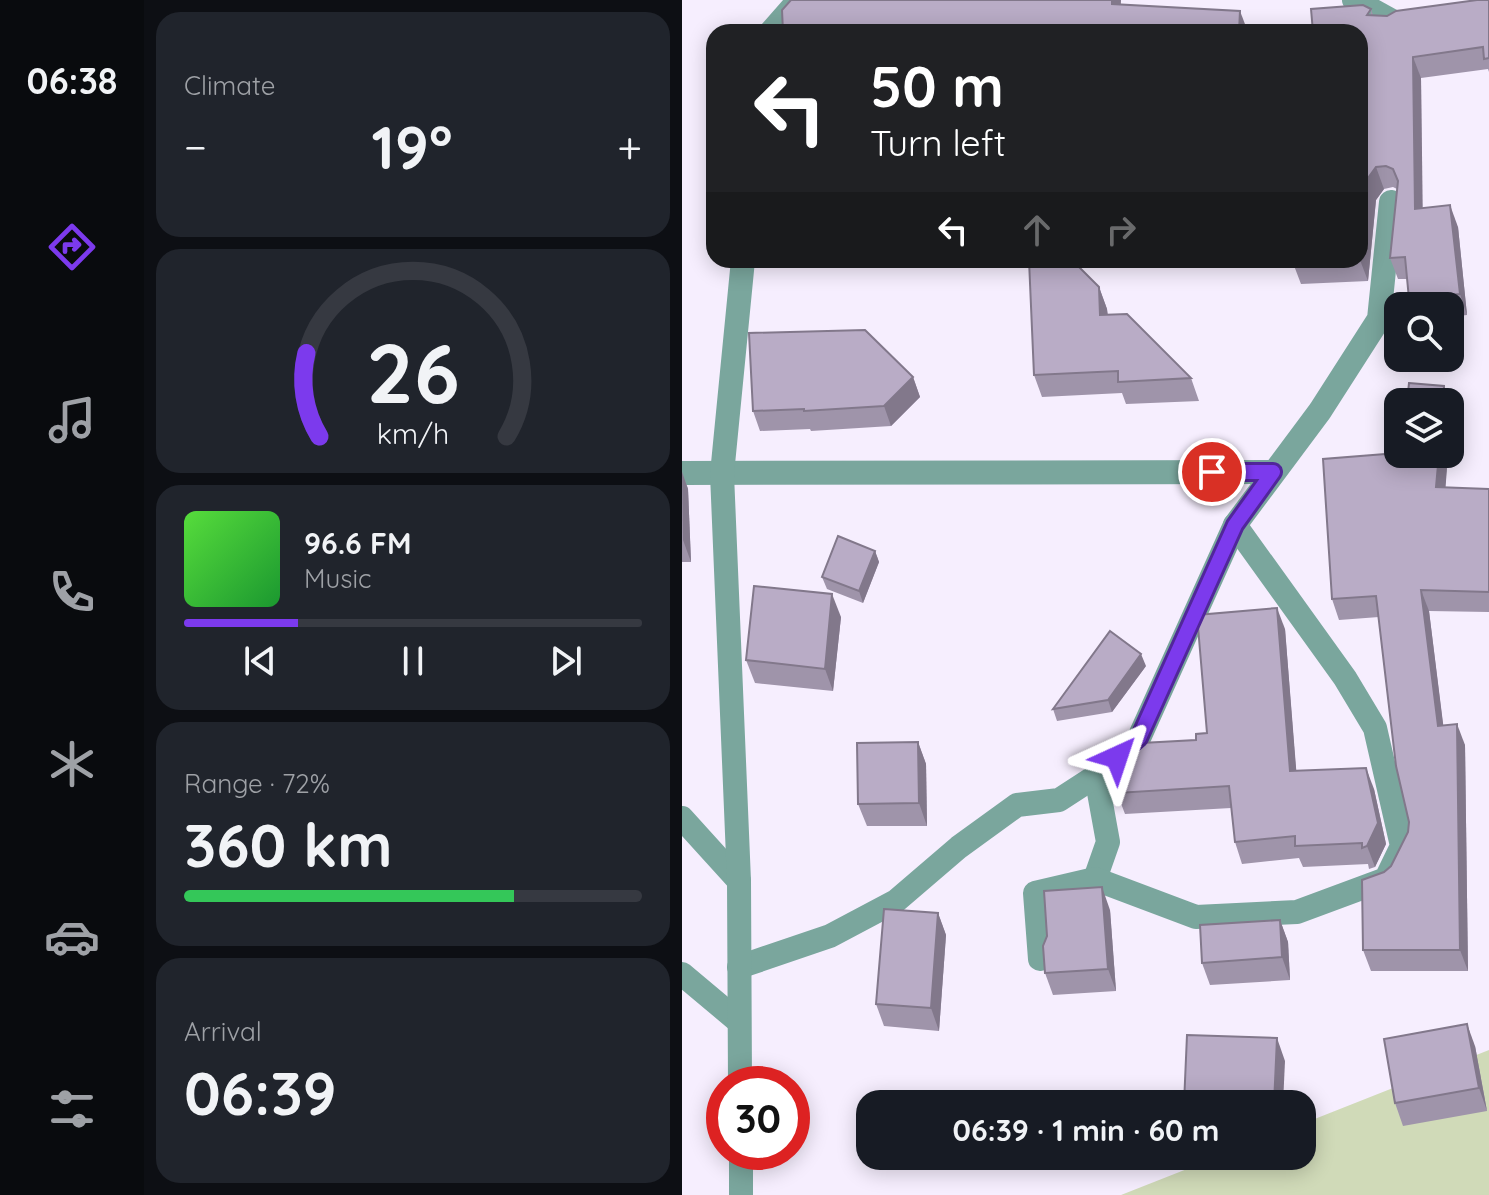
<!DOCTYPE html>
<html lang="en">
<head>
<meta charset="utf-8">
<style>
	body { margin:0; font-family:Quicksand,sans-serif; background:#20242c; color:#f1f3f6; height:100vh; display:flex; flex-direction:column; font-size:30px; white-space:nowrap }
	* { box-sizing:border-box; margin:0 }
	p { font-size:26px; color:#9ea1a6 }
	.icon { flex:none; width:44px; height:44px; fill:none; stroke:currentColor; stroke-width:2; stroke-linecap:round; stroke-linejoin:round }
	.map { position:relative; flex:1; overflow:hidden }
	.details { display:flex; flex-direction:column; gap:12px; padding:12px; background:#0d0f14; width:538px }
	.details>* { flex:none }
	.top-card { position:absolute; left:24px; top:24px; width:662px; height:244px; border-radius:24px; box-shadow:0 4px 20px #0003; background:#202124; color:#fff; overflow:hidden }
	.buttons { position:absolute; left:702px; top:292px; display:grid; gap:16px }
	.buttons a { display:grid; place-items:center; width:80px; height:80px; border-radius:16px; background:#171b24; box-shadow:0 4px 20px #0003; font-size:40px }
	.speed { position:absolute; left:24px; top:1066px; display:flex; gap:16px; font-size:40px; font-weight:700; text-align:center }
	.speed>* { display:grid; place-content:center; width:104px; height:104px; border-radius:50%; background:#171b24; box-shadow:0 4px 20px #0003; line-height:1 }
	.speed .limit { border:12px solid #d22; background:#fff; color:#111 }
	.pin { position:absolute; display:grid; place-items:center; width:68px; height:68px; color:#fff; margin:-34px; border:4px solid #fff; border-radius:50%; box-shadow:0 2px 8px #0007 }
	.me { position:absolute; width:88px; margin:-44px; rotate:42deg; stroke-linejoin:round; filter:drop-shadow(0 0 6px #0008) }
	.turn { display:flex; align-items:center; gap:28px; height:168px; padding:0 32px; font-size:36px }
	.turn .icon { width:104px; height:104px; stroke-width:2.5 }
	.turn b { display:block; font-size:56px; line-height:68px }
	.lanes { display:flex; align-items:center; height:76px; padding:0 32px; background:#0003; justify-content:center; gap:40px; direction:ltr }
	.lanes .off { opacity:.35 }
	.big { font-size:60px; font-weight:700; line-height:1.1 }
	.details .card { flex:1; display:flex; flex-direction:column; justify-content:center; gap:12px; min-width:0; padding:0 28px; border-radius:24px; background:#20242c }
	.details .dial { align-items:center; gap:0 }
	.dial svg { height:208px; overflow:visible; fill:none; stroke:#363941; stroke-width:7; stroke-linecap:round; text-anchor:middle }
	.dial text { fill:#f1f3f6; stroke:none }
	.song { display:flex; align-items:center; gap:24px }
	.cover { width:96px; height:96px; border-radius:12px; background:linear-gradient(135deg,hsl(110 70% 55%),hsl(130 70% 35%)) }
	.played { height:8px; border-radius:4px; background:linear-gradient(90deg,#7c3aed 25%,#363941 25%) }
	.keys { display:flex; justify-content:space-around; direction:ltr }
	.heat { display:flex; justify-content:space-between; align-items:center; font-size:44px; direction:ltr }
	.charge { height:12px; border-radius:6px; background:linear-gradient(90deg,#34c759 72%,#363941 0) }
	.trip { position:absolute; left:174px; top:1090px; width:460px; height:80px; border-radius:24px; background:#171b24; box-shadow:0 4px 20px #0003; font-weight:700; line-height:80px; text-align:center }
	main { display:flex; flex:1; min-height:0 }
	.tabs { display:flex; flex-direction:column; width:144px; justify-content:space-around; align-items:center; background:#090b0e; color:#9ea1a6 }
	.tabs .icon { width:56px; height:56px }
	.tabs .selected { color:#7c3aed }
	.tabs b { font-size:36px; color:#f1f3f6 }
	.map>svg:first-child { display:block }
</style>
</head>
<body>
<main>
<nav class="tabs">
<b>06:38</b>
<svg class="icon selected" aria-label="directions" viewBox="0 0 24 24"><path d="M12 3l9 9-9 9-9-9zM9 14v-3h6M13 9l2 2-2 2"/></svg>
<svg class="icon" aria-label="music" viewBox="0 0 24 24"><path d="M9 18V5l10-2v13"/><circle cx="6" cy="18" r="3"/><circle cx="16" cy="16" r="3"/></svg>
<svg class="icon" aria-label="phone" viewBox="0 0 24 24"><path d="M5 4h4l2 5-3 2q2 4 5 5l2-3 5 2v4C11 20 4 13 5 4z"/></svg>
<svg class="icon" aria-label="climate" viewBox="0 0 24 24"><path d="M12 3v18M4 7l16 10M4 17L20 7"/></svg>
<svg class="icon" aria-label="car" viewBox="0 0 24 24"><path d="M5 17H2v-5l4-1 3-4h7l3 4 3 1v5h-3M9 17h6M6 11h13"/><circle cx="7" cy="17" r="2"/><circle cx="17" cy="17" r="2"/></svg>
<svg class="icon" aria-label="filters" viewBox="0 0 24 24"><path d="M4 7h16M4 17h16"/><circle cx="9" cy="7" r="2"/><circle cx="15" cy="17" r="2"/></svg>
</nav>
<section class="details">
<div class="card"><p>Climate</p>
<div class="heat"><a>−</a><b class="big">19°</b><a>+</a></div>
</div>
<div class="card dial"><svg viewBox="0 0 100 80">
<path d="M14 69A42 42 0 1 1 86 69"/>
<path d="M14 69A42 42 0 0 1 9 37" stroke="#7c3aed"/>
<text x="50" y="56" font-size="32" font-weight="700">26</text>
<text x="50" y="72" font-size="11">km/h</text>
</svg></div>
<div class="card">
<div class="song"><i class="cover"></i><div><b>96.6 FM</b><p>Music</p></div></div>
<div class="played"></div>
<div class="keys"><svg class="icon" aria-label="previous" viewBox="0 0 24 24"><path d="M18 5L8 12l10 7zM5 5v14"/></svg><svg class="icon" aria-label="pause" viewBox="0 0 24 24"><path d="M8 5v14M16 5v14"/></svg><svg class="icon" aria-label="next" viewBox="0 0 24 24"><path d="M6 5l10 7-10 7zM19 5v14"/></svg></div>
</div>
<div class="card"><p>Range · 72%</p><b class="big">360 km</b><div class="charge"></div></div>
<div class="card"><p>Arrival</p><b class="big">06:39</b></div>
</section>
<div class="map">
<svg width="807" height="1195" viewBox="0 0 807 1195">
	<rect width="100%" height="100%" fill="#f6eefe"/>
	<!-- green -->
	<path fill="#d0dab8" d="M 807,1050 L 807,1195 L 439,1195 L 538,1156 L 620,1156 L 620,1124 Z"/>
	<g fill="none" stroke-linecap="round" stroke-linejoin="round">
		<!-- street -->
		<g stroke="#7aa69d" stroke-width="24">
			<path d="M 672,0 L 712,22"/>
			<path d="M 89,32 L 117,0"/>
			<path d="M 0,473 L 591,472"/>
			<path d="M 0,818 L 57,881"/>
			<path d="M 413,879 L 426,842 L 414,776 L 457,738 L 553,525 L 638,411 L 697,319 L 709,202"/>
			<path d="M 358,959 L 353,893 L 413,879 L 514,917 L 615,912 L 704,879 L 720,846 L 693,728 L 663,678 L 553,525"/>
			<path d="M 57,967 L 148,936 L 214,901 L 277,847 L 335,805 L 377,800 L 414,776"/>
			<path d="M 0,974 L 56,1021"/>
			<path d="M 58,1084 L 57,881 L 40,474 L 61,260"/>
			<path d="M 59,1152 L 59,1195"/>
		</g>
	</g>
	<!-- wall -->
	<g fill="#9f94aa">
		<path d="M 807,0 L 807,72 L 806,69 L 739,78 L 740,208 L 776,227 L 785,315 L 768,317 L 768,306 L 730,306 L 727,299 L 725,279 L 716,279 L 708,258 L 715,189 L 711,187 L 702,189 L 694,200 L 686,281 L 619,284 L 611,263 L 678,260 L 689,9 L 691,15 L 705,16 Z"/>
		<path d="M 401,260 L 495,260 L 416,268 Z"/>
		<path d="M 417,287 L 425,309 L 426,315 L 509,378 L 517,401 L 444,404 L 440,393 L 360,397 L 352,375 Z"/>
		<path d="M 231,377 L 238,397 L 209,426 L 129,431 L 128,429 L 78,431 L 71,411 Z"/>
		<path d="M 766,454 L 763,488 L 807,489 L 807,612 L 747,611 L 761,725 L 783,745 L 786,971 L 689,971 L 681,950 L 702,872 L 709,866 L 726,832 L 727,822 L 697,617 L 657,620 L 650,599 Z"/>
		<path d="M 0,472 L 6,489 L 9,562 L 0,562 Z"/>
		<path d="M 193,551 L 197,562 L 181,603 L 145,589 L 140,577 Z"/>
		<path d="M 159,617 L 151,691 L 73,683 L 64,660 Z"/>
		<path d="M 603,629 L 614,771 L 692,789 L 704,844 L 693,867 L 687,869 L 686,864 L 621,867 L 617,858 L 560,864 L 553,842 L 549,808 L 443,814 L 435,793 L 525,733 Z"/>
		<path d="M 464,666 L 430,712 L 375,721 L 371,709 Z"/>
		<path d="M 236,742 L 244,764 L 245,826 L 185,826 L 176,804 Z"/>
		<path d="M 428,910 L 434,991 L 371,995 L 363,973 Z"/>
		<path d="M 256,913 L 264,935 L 257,1031 L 202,1026 L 194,1004 Z"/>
		<path d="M 598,920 L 606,942 L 608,980 L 528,985 L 520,963 Z"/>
		<path d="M 793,1046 L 805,1111 L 721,1126 L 713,1103 Z"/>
	</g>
	<!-- shaded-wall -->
	<g fill="#82788b">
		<path d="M 430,0 L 439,0 L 438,27 L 430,4 Z"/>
		<path d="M 558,11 L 566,32 L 557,32 Z"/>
		<path d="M 731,57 L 739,78 L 741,230 L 733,209 Z"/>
		<path d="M 694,167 L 702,189 L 694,200 L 686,281 L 678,260 L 686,178 Z"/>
		<path d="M 768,205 L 776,227 L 785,315 L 778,294 Z"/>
		<path d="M 417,287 L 425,309 L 427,337 L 418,315 Z"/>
		<path d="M 231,377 L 238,397 L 209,426 L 202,406 Z"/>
		<path d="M 762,386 L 770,407 L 768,431 L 768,402 L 761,402 Z"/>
		<path d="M 757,454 L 766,454 L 762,508 L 754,487 Z"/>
		<path d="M 0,472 L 6,489 L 9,562 L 1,540 Z"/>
		<path d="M 193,551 L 197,562 L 181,603 L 177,591 Z"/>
		<path d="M 739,590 L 747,611 L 764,747 L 756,726 Z"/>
		<path d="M 150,594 L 159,617 L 151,691 L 143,669 Z"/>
		<path d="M 595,608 L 603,629 L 616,792 L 608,771 Z"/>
		<path d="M 459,654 L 464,666 L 430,712 L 426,700 Z"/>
		<path d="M 775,724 L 783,745 L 786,971 L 778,950 Z"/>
		<path d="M 236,742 L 244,764 L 245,826 L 237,803 Z"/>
		<path d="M 684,768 L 692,789 L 704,844 L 693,867 L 685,846 Z"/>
		<path d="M 420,887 L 428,910 L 434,991 L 426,969 Z"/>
		<path d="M 256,913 L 264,935 L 257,1031 L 249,1008 Z"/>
		<path d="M 598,920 L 606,942 L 608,980 L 600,957 Z"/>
		<path d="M 785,1024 L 793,1046 L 805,1111 L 797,1088 Z"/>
		<path d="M 595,1038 L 603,1061 L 601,1104 L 592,1104 Z"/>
	</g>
	<!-- building -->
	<g fill="#b9acc6" stroke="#82788b" stroke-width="2">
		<path d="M 109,0 L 430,0 L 430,4 L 558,11 L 557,32 L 101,32 L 100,10 Z"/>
		<path d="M 795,0 L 807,0 L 807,58 L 802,59 L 801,47 L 731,57 L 733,209 L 768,205 L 778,294 L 727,299 L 723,257 L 708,258 L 716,181 L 711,169 L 704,166 L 694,167 L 686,178 L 678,260 L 678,32 L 631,32 L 629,9 L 681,5 L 689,9 L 685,15 L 705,16 L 714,11 Z"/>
		<path d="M 347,260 L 390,260 L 417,287 L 418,315 L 445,314 L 509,378 L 436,382 L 436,371 L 352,375 Z"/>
		<path d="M 611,260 L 670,260 L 611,263 Z"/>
		<path d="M 183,330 L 231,377 L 202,406 L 122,411 L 122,409 L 71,411 L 67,333 Z"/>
		<path d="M 727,383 L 762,386 L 761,402 L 725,402 Z"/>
		<path d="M 716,453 L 757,454 L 754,487 L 807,489 L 807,592 L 739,590 L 756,726 L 775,724 L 778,950 L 681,950 L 680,880 L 702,872 L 709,866 L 726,832 L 727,822 L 714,766 L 694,596 L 650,599 L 641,459 Z"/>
		<path d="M 156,536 L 193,551 L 177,591 L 140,577 Z"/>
		<path d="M 72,586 L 150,594 L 143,669 L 64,660 Z"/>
		<path d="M 595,608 L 608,771 L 684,768 L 696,823 L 685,846 L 680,848 L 680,843 L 613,846 L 613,836 L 553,842 L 547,786 L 435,793 L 433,752 L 441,744 L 514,740 L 514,734 L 525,733 L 515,615 Z"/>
		<path d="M 428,631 L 459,654 L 426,700 L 371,709 Z"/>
		<path d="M 236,742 L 237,803 L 176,804 L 175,743 Z"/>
		<path d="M 420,887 L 426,969 L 363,973 L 361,946 L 365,936 L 362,891 Z"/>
		<path d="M 202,909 L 256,913 L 249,1008 L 194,1004 Z"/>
		<path d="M 598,920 L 600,957 L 520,963 L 518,925 Z"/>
		<path d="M 785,1024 L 797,1088 L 713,1103 L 702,1039 Z"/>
		<path d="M 505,1035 L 595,1038 L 592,1104 L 502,1104 Z"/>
	</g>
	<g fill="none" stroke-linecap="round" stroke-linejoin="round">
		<defs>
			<path id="route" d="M 435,757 L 457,738 L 553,525 L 591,472 L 530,472"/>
		</defs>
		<!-- route casing -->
		<use href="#route" stroke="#51269a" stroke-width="20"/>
		<!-- route -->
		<use href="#route" stroke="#7c3aed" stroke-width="14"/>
	</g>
</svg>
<div class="buttons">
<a><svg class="icon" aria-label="search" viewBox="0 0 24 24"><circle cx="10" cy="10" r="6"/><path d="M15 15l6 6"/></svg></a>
<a><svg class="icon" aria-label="layers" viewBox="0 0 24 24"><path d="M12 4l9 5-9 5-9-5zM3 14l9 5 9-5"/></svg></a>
</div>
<div class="speed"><div class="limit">30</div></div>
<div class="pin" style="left:530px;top:472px;background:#d93025"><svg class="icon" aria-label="arrive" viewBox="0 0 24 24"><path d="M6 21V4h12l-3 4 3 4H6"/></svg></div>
<svg class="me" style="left:435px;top:757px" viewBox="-20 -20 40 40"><path d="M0-17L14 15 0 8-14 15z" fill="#7c3aed" stroke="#fff" stroke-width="4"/></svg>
<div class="trip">06:39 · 1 min · 60 m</div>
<div class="top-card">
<div class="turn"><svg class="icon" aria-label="left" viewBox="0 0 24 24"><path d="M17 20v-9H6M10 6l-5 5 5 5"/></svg><div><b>50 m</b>Turn left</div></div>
<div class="lanes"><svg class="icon" aria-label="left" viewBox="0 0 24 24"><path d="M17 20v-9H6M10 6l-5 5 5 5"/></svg><svg class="icon off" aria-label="ahead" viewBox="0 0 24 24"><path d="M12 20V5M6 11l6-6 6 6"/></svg><svg class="icon off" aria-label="right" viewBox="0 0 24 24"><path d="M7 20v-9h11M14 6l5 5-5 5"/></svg></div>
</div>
</div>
</main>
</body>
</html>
